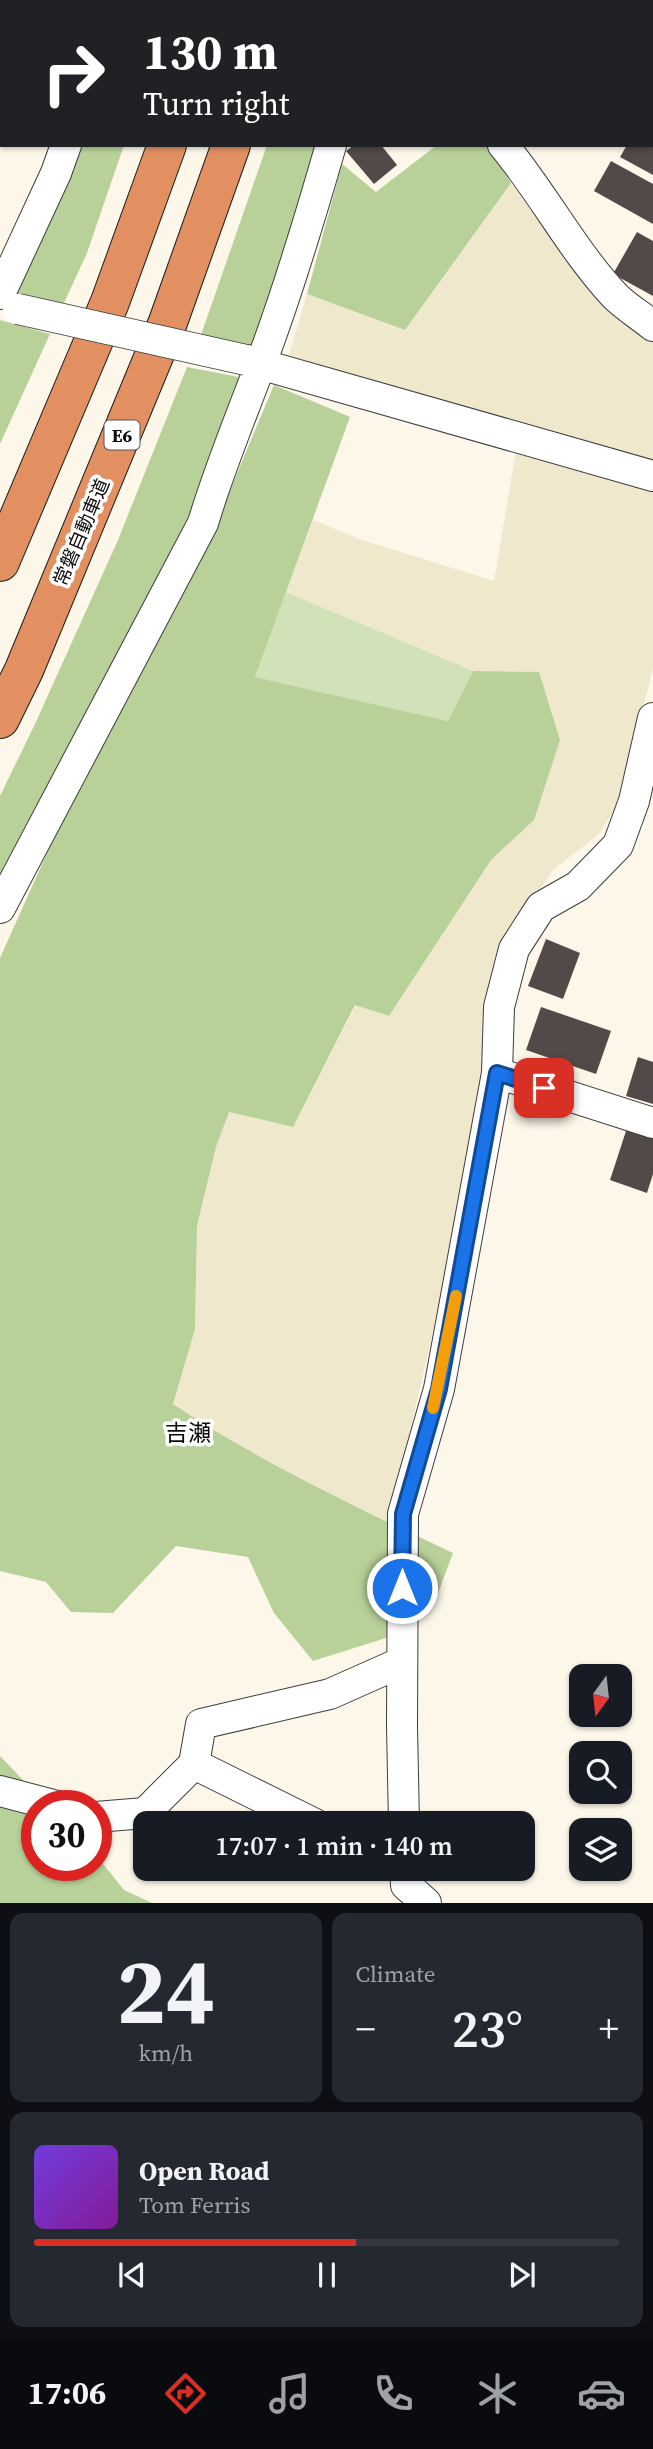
<!DOCTYPE html>
<html lang="en">
<head>
<meta charset="utf-8">
<style>
	body { margin:0; font-family:"Source Serif 4","Noto Sans JP",serif; background:#242831; color:#f1f3f6; height:100vh; display:flex; flex-direction:column; font-size:26px; white-space:nowrap }
	* { box-sizing:border-box; margin:0 }
	p { font-size:23px; color:#9ea1a6 }
	.icon { flex:none; width:38px; height:38px; fill:none; stroke:currentColor; stroke-width:2; stroke-linecap:round; stroke-linejoin:round }
	.map { position:relative; height:1903px; overflow:hidden }
	.details { display:flex; flex-direction:column; gap:10px; padding:10px; background:#0d0f14; flex:1 }
	.details>* { flex:none }
	.top-card { position:absolute; left:0px; top:0px; width:654px; height:147px; box-shadow:0 2px 5px #0004; background:#202124; color:#fff; overflow:hidden }
	.needle { width:46px; rotate:195deg }
	.buttons { position:absolute; left:569px; top:1664px; display:grid; gap:14px }
	.buttons a { display:grid; place-items:center; width:63px; height:63px; border-radius:14px; background:#171b24; box-shadow:0 2px 5px #0004; font-size:35px }
	.speed { position:absolute; left:21px; top:1790px; display:flex; gap:14px; font-size:35px; font-weight:700; text-align:center }
	.speed>* { display:grid; place-content:center; width:91px; height:91px; border-radius:50%; background:#171b24; box-shadow:0 2px 5px #0004; line-height:1 }
	.speed .limit { border:10px solid #d22; background:#fff; color:#111 }
	.pin { position:absolute; display:grid; place-items:center; width:60px; height:60px; color:#fff; margin:-30px; border-radius:14px; box-shadow:0 4px 10px #0006 }
	.me { position:absolute; width:77px; margin:-38px; rotate:0deg; stroke-linejoin:round; filter:drop-shadow(0 0 5px #0008) }
	.turn { display:flex; align-items:center; gap:24px; height:147px; padding:0 28px; font-size:32px }
	.turn .icon { width:91px; height:91px; stroke-width:2.5 }
	.turn b { display:block; font-size:49px; line-height:60px }
	.big { font-size:52px; font-weight:600; line-height:1.1 }
	.details .card { flex:1; display:flex; flex-direction:column; justify-content:center; gap:10px; min-width:0; padding:0 24px; border-radius:14px; background:#242831 }
	.details .dial { align-items:center; gap:0 }
	.dial b { font-size:91px; line-height:1 }
	.song { display:flex; align-items:center; gap:21px }
	.cover { width:84px; height:84px; border-radius:10px; background:linear-gradient(135deg,hsl(260 70% 55%),hsl(290 70% 35%)) }
	.played { height:7px; border-radius:4px; background:linear-gradient(90deg,#d93025 55%,#363941 55%) }
	.keys { display:flex; justify-content:space-around; direction:ltr }
	.heat { display:flex; justify-content:space-between; align-items:center; font-size:38px; direction:ltr }
	.details .tiles { flex:1; display:grid; gap:10px; grid-template-columns:1fr 1fr }
	.card:last-child { grid-column:span 2 }
	.trip { position:absolute; left:133px; top:1811px; width:402px; height:70px; border-radius:14px; background:#171b24; box-shadow:0 2px 5px #0004; font-weight:600; line-height:70px; text-align:center }
	.dock { display:flex; height:112px; justify-content:space-around; align-items:center; background:#090b0e; color:#9ea1a6 }
	.dock .icon { width:49px; height:49px }
	.dock .selected { color:#d93025 }
	.dock b { font-size:32px; color:#f1f3f6 }
	.map>svg:first-child { display:block }
</style>
</head>
<body>
<div class="map">
<svg width="653" height="1903" viewBox="0 0 653 1903">
	<rect width="100%" height="100%" fill="#fcf7e9"/>
	<!-- farmland -->
	<g fill="#efe8cd">
		<path d="M 511,183 L 612,309 L 653,342 L 653,461 L 441,405 L 289,355 L 307,294 L 405,330 Z"/>
		<path d="M 516,449 L 653,490 L 653,669 L 618,804 L 599,834 L 553,870 L 497,955 L 485,1083 L 437,1314 L 389,1522 L 315,1487 L 225,1438 L 173,1404 L 195,1329 L 197,1227 L 216,1147 L 229,1112 L 293,1127 L 356,1005 L 389,1016 L 491,860 L 534,820 L 539,672 L 473,671 L 286,592 L 313,520 L 359,539 L 494,581 Z"/>
	</g>
	<!-- green -->
	<path fill="#d2e2b8" d="M 286,592 L 473,671 L 448,721 L 255,677 Z"/>
	<!-- forest -->
	<g fill="#b8d199">
		<path d="M 77,145 L 124,145 L 87,253 L 63,305 L 14,294 Z"/>
		<path d="M 267,145 L 321,145 L 252,349 L 201,335 Z"/>
		<path d="M 437,145 L 486,145 L 511,183 L 405,330 L 307,294 L 342,164 L 376,192 Z"/>
		<path d="M 0,320 L 50,334 L 0,444 Z"/>
		<path d="M 187,367 L 244,378 L 191,511 L 0,888 L 0,796 L 35,724 L 118,540 Z"/>
		<path d="M 274,385 L 350,417 L 255,677 L 448,721 L 473,671 L 539,672 L 560,740 L 534,820 L 491,860 L 389,1016 L 355,1005 L 293,1127 L 229,1112 L 216,1147 L 197,1226 L 195,1329 L 173,1404 C 261,1463 357,1507 453,1553 L 438,1593 L 389,1637 L 313,1661 L 274,1613 L 248,1557 L 176,1546 L 113,1613 L 71,1612 L 46,1582 L 0,1571 L 0,958 L 52,842 L 213,531 Z"/>
		<path d="M 0,1756 L 48,1806 L 37,1806 L 37,1866 L 96,1866 L 96,1855 L 124,1890 L 152,1903 L 0,1903 Z"/>
	</g>
	<!-- building -->
	<g fill="#514a48">
		<path d="M 354,145 L 381,145 L 397,165 L 374,184 L 346,151 Z"/>
		<path d="M 627,145 L 653,145 L 653,175 L 620,157 Z"/>
		<path d="M 611,161 L 653,184 L 653,224 L 594,191 Z"/>
		<path d="M 637,232 L 653,241 L 653,296 L 613,274 Z"/>
		<path d="M 546,939 L 580,953 L 563,999 L 528,986 Z"/>
		<path d="M 541,1007 L 611,1031 L 596,1074 L 526,1050 Z"/>
		<path d="M 638,1057 L 653,1062 L 653,1104 L 626,1096 Z"/>
		<path d="M 627,1128 L 653,1136 L 653,1174 L 647,1193 L 610,1180 Z"/>
	</g>
	<g fill="none" stroke-linecap="round" stroke-linejoin="round">
		<defs>
			<g id="minor">
				<path d="M 117,2 L 118,0"/>
				<path d="M 373,2 L 373,0"/>
				<path d="M 503,145 C 543,193 572,250 615,296 C 626,307 641,316 653,326"/>
				<path d="M 0,294 L 56,173 L 66,145"/>
				<path d="M 246,360 L 653,476"/>
				<path d="M 0,908 L 203,523 C 219,469 241,417 261,363 C 288,292 310,218 331,145"/>
				<path d="M 497,1073 L 653,1123"/>
				<path d="M 194,1764 L 201,1724 L 330,1694 L 402,1662"/>
				<path d="M 0,1791 L 57,1806"/>
				<path d="M 96,1817 L 145,1813 L 194,1764 L 315,1824"/>
				<path d="M 404,1824 L 402,1726 L 403,1514 L 439,1389 L 497,1073 L 499,1007 L 514,949 L 541,907 L 578,886 L 618,845 L 634,801 L 653,718"/>
				<path d="M 405,1869 L 406,1885 L 426,1903"/>
			</g>
			<g id="highway">
				<path d="M 216,2 L 216,0"/>
				<path d="M 279,2 L 280,0"/>
				<path d="M 0,562 L 110,302 L 167,145"/>
				<path d="M 0,719 L 24,670 L 168,322 L 231,145"/>
			</g>
		</defs>
		<!-- minor casing -->
		<use href="#minor" stroke="#3d3d3d" stroke-width="32"/>
		<!-- highway casing -->
		<use href="#highway" stroke="#1b1b1b" stroke-width="40"/>
		<!-- minor -->
		<use href="#minor" stroke="#fff" stroke-width="30"/>
		<!-- highway -->
		<use href="#highway" stroke="#e28f61" stroke-width="38"/>
		<defs>
			<path id="minor-bridge" d="M 18,309 L 246,360"/>
		</defs>
		<!-- minor-bridge casing -->
		<use href="#minor-bridge" stroke="#3d3d3d" stroke-width="32" stroke-linecap="butt"/>
		<!-- minor-bridge -->
		<use href="#minor-bridge" stroke="#fff" stroke-width="30"/>
	</g>
	<g fill="none" stroke-linecap="round" stroke-linejoin="round">
		<defs>
			<path id="route" d="M 402,1588 L 403,1514 L 439,1389 L 497,1073 L 544,1088"/>
		</defs>
		<!-- route casing -->
		<use href="#route" stroke="#114b97" stroke-width="18"/>
		<!-- route -->
		<use href="#route" stroke="#1a73e8" stroke-width="12"/>
		<!-- slow -->
		<path stroke="#f59e0b" stroke-width="12" d="M 433,1408 L 456,1296"/>
	</g>
	<g text-anchor="middle" dominant-baseline="central" stroke-width="7" stroke-linejoin="round" paint-order="stroke">
		<!-- shield labels -->
		<rect fill="#fff" stroke="#545454" stroke-width="2" x="104.5" y="420.5" width="35" height="29" rx="5"/>
		<g font-size="18" font-weight="bold" fill="#0a0a0a">
			<text x="122" y="435">E6</text>
		</g>
		<!-- street labels -->
		<g font-size="19" fill="#0a0a0a" stroke="#fff">
			<text transform="translate(81 532) rotate(-67)">常磐自動車道</text>
		</g>
		<!-- quarter labels -->
		<g font-size="23" fill="#0a0a0a" stroke="#fff">
			<text x="188" y="1433">吉瀬</text>
		</g>
	</g>
</svg>
<div class="buttons">
<a><svg class="needle" viewBox="-14 -14 28 28"><path d="M0-13l5 13h-10z" fill="#e53935"/><path d="M0 13l5-13h-10z" fill="#9ea1a6"/></svg></a>
<a><svg class="icon" aria-label="search" viewBox="0 0 24 24"><circle cx="10" cy="10" r="6"/><path d="M15 15l6 6"/></svg></a>
<a><svg class="icon" aria-label="layers" viewBox="0 0 24 24"><path d="M12 4l9 5-9 5-9-5zM3 14l9 5 9-5"/></svg></a>
</div>
<div class="speed"><div class="limit">30</div></div>
<div class="pin" style="left:544px;top:1088px;background:#d93025"><svg class="icon" aria-label="arrive" viewBox="0 0 24 24"><path d="M6 21V4h12l-3 4 3 4H6"/></svg></div>
<svg class="me" style="left:402px;top:1588px" viewBox="-20 -20 40 40"><circle r="17" fill="#1a73e8" stroke="#fff" stroke-width="3"/><path d="M0-11L8 9 0 5-8 9z" fill="#fff"/></svg>
<div class="trip">17:07 · 1 min · 140 m</div>
<div class="top-card">
<div class="turn"><svg class="icon" aria-label="right" viewBox="0 0 24 24"><path d="M7 20v-9h11M14 6l5 5-5 5"/></svg><div><b>130 m</b>Turn right</div></div>
</div>
</div>
<section class="details">
<div class="tiles">
<div class="card dial"><b>24</b><p>km/h</p></div>
<div class="card"><p>Climate</p>
<div class="heat"><a>−</a><b class="big">23°</b><a>+</a></div>
</div>
<div class="card">
<div class="song"><i class="cover"></i><div><b>Open Road</b><p>Tom Ferris</p></div></div>
<div class="played"></div>
<div class="keys"><svg class="icon" aria-label="previous" viewBox="0 0 24 24"><path d="M18 5L8 12l10 7zM5 5v14"/></svg><svg class="icon" aria-label="pause" viewBox="0 0 24 24"><path d="M8 5v14M16 5v14"/></svg><svg class="icon" aria-label="next" viewBox="0 0 24 24"><path d="M6 5l10 7-10 7zM19 5v14"/></svg></div>
</div>
</div>
</section>
<nav class="dock">
<b>17:06</b>
<svg class="icon selected" aria-label="directions" viewBox="0 0 24 24"><path d="M12 3l9 9-9 9-9-9zM9 14v-3h6M13 9l2 2-2 2"/></svg>
<svg class="icon" aria-label="music" viewBox="0 0 24 24"><path d="M9 18V5l10-2v13"/><circle cx="6" cy="18" r="3"/><circle cx="16" cy="16" r="3"/></svg>
<svg class="icon" aria-label="phone" viewBox="0 0 24 24"><path d="M5 4h4l2 5-3 2q2 4 5 5l2-3 5 2v4C11 20 4 13 5 4z"/></svg>
<svg class="icon" aria-label="climate" viewBox="0 0 24 24"><path d="M12 3v18M4 7l16 10M4 17L20 7"/></svg>
<svg class="icon" aria-label="car" viewBox="0 0 24 24"><path d="M5 17H2v-5l4-1 3-4h7l3 4 3 1v5h-3M9 17h6M6 11h13"/><circle cx="7" cy="17" r="2"/><circle cx="17" cy="17" r="2"/></svg>
</nav>
</body>
</html>
